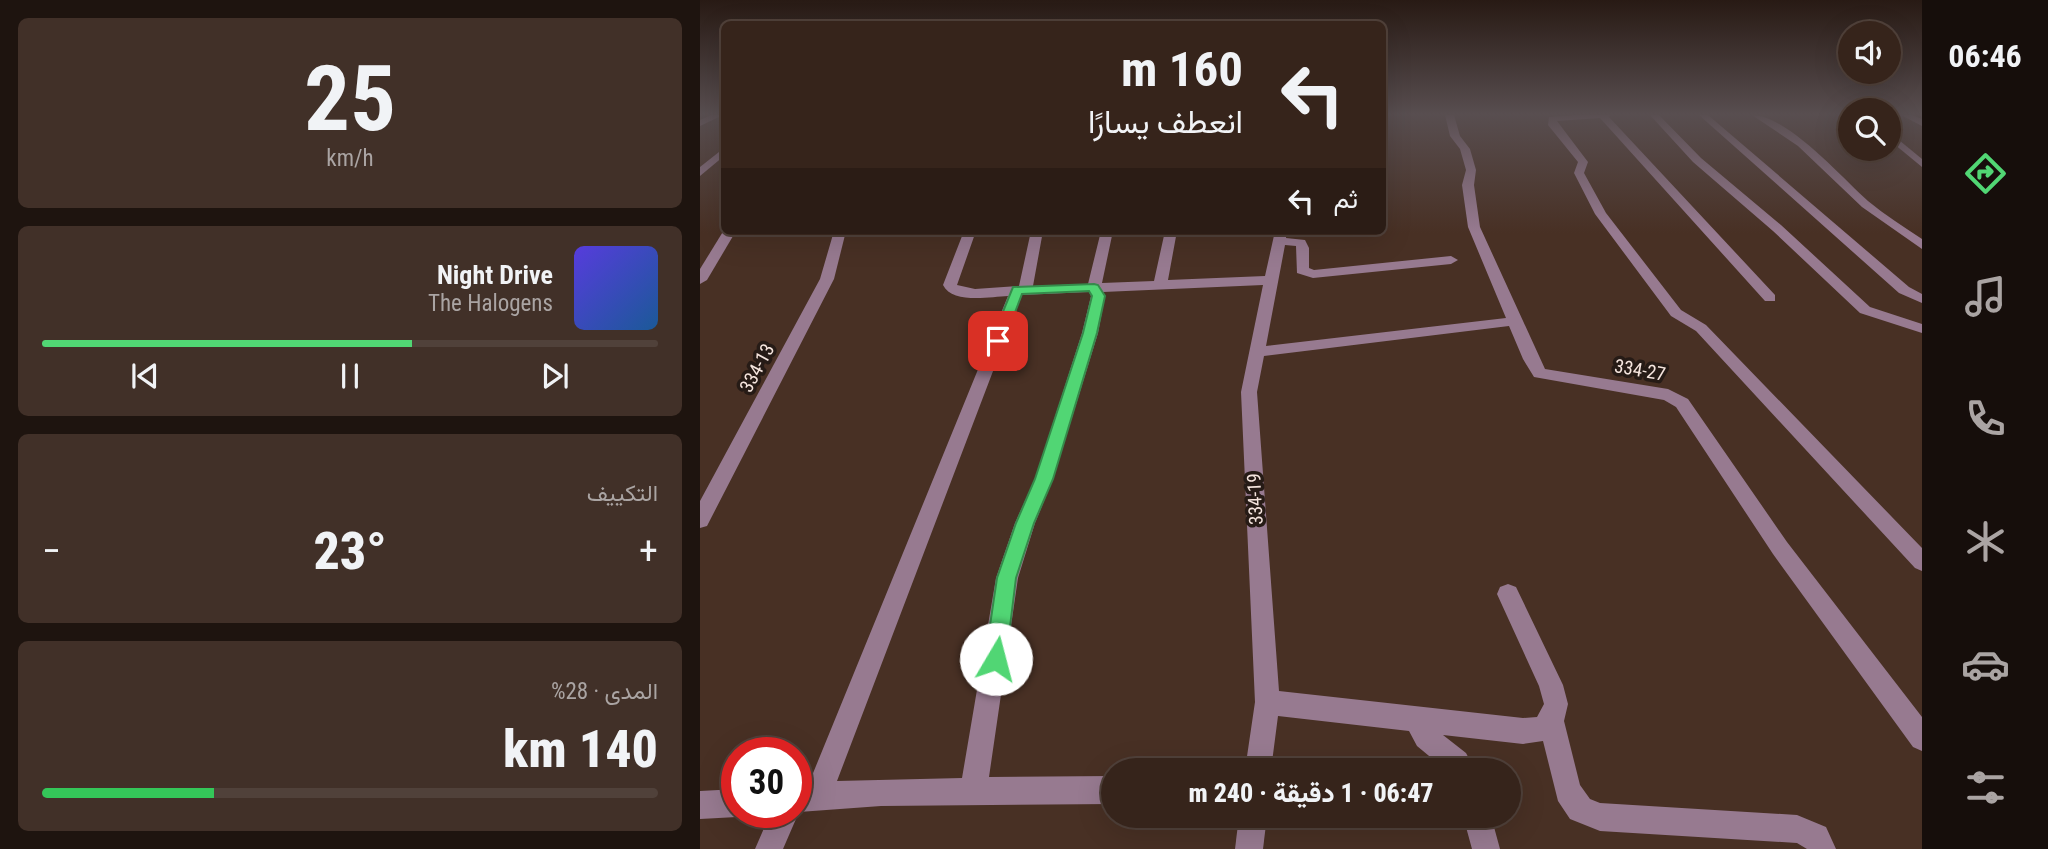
<!DOCTYPE html>
<html lang="ar">
<head>
<meta charset="utf-8">
<style>
	body { margin:0; font-family:"Roboto Condensed",Vazirmatn,sans-serif; background:#413028; color:#f1f3f6; direction:rtl; height:100vh; display:flex; flex-direction:column; font-size:26px; white-space:nowrap }
	* { box-sizing:border-box; margin:0 }
	p { font-size:23px; color:#aaa4a3 }
	.icon { flex:none; width:38px; height:38px; fill:none; stroke:currentColor; stroke-width:2; stroke-linecap:round; stroke-linejoin:round }
	.map { position:relative; flex:1; overflow:hidden; direction:ltr }
	.panel { display:flex; flex-direction:column; gap:18px; padding:18px; background:#1e140f; width:700px }
	.panel>* { flex:none }
	.banner { position:absolute; left:21px; top:21px; width:665px; height:214px; border-radius:10px; box-shadow:0 7px 28px #0002,0 0 0 2px #50413a; direction:rtl; background:#36241b; color:#f1f3f6; overflow:hidden }
	.controls { position:absolute; left:1138px; top:21px; display:grid; gap:14px }
	.controls a { display:grid; place-items:center; width:63px; height:63px; border-radius:50%; background:#36241b; box-shadow:0 7px 28px #0002,0 0 0 2px #50413a; font-size:35px }
	.speed { position:absolute; left:21px; top:737px; display:flex; gap:14px; font-size:35px; font-weight:700; text-align:center }
	.speed>* { display:grid; place-content:center; width:91px; height:91px; border-radius:50%; background:#36241b; box-shadow:0 7px 28px #0002,0 0 0 2px #50413a; line-height:1 }
	.speed .limit { border:10px solid #d22; background:#fff; color:#111 }
	.pin { position:absolute; display:grid; place-items:center; width:60px; height:60px; color:#fff; margin:-30px; border-radius:14px; box-shadow:0 4px 10px #0006 }
	.me { position:absolute; width:77px; margin:-38px; rotate:8deg; stroke-linejoin:round; filter:drop-shadow(0 0 5px #0008) }
	.turn { display:flex; align-items:center; gap:24px; height:147px; padding:0 28px; font-size:32px }
	.turn .icon { width:91px; height:91px; stroke-width:2.5 }
	.turn b { display:block; font-size:49px; line-height:60px }
	.then { display:flex; align-items:center; height:66px; padding:0 28px; background:#0003; gap:14px; font-size:26px }
	.big { font-size:52px; font-weight:800; line-height:1.1 }
	.panel .card { flex:1; display:flex; flex-direction:column; justify-content:center; gap:10px; min-width:0; padding:0 24px; border-radius:10px; background:#413028 }
	.panel .dial { align-items:center; gap:0 }
	.dial b { font-size:91px; line-height:1 }
	.song { display:flex; align-items:center; gap:21px }
	.cover { width:84px; height:84px; border-radius:10px; background:linear-gradient(135deg,hsl(250 70% 55%),hsl(210 70% 35%)) }
	.played { height:7px; border-radius:4px; background:linear-gradient(90deg,#51d674 60%,#50413a 60%) }
	.keys { display:flex; justify-content:space-around; direction:ltr }
	.heat { display:flex; justify-content:space-between; align-items:center; font-size:38px; direction:ltr }
	.charge { height:10px; border-radius:5px; background:linear-gradient(90deg,#34c759 28%,#50413a 0) }
	.trip { position:absolute; left:401px; top:758px; width:420px; height:70px; border-radius:35px; background:#36241b; box-shadow:0 7px 28px #0002,0 0 0 2px #50413a; font-weight:800; line-height:70px; text-align:center; direction:rtl }
	main { display:flex; flex:1; min-height:0 }
	.dock { display:flex; flex-direction:column; width:126px; justify-content:space-around; align-items:center; background:#160e0b; color:#aaa4a3 }
	.dock .icon { width:49px; height:49px }
	.dock .active { color:#51d674 }
	.dock b { font-size:32px; color:#f1f3f6 }
	.map>svg:first-child { display:block }
</style>
</head>
<body>
<main>
<nav class="dock">
<b>06:46</b>
<svg class="icon active" aria-label="directions" viewBox="0 0 24 24"><path d="M12 3l9 9-9 9-9-9zM9 14v-3h6M13 9l2 2-2 2"/></svg>
<svg class="icon" aria-label="music" viewBox="0 0 24 24"><path d="M9 18V5l10-2v13"/><circle cx="6" cy="18" r="3"/><circle cx="16" cy="16" r="3"/></svg>
<svg class="icon" aria-label="phone" viewBox="0 0 24 24"><path d="M5 4h4l2 5-3 2q2 4 5 5l2-3 5 2v4C11 20 4 13 5 4z"/></svg>
<svg class="icon" aria-label="climate" viewBox="0 0 24 24"><path d="M12 3v18M4 7l16 10M4 17L20 7"/></svg>
<svg class="icon" aria-label="car" viewBox="0 0 24 24"><path d="M5 17H2v-5l4-1 3-4h7l3 4 3 1v5h-3M9 17h6M6 11h13"/><circle cx="7" cy="17" r="2"/><circle cx="17" cy="17" r="2"/></svg>
<svg class="icon" aria-label="filters" viewBox="0 0 24 24"><path d="M4 7h16M4 17h16"/><circle cx="9" cy="7" r="2"/><circle cx="15" cy="17" r="2"/></svg>
</nav>
<div class="map">
<svg width="1222" height="849" viewBox="0 0 1222 849">
	<rect width="100%" height="100%" fill="#483024"/>
	<g fill="none" stroke-linecap="round" stroke-linejoin="round">
		<!-- minor -->
		<g fill="#977a90" fill-rule="evenodd">
			<path d="M 11,115 L 23,115 L 0,126 L 0,120 Z"/>
			<path d="M 745,115 L 754,115 L 760,136 L 770,149 L 776,170 L 774,185 L 780,227 L 845,369 L 968,389 L 988,399 L 1087,542 L 1222,717 L 1222,751 L 1213,747 L 1073,554 L 976,407 L 964,400 L 834,377 L 823,359 L 809,326 L 564,356 L 557,392 L 579,691 L 823,718 L 837,717 L 844,704 L 839,686 L 797,594 L 800,587 L 808,584 L 816,587 L 863,685 L 868,704 L 864,721 L 880,785 L 890,799 L 900,803 L 1097,815 L 1126,827 L 1136,849 L 1107,849 L 1097,843 L 900,831 L 870,819 L 858,801 L 843,741 L 823,744 L 743,735 L 766,753 L 775,770 L 746,770 L 717,746 L 709,731 L 578,716 L 571,770 L 545,770 L 555,702 L 541,392 L 563,285 L 403,292 L 405,296 L 398,333 L 353,479 L 335,523 L 318,578 L 289,777 L 413,776 L 413,804 L 181,806 L 99,812 L 83,849 L 55,849 L 71,812 L 96,812 L 96,784 L 109,783 L 308,296 C 289,297 252,304 243,285 L 264,231 L 276,231 L 257,285 L 275,289 L 319,286 L 331,231 L 343,231 L 333,286 L 388,284 L 401,231 L 413,231 L 402,283 L 454,281 L 465,231 L 477,231 L 468,280 L 565,276 L 575,231 L 587,231 L 586,238 L 605,240 L 609,248 L 609,268 L 614,270 L 751,256 L 758,260 L 751,264 L 613,278 L 597,273 L 596,246 L 585,245 L 566,346 L 806,318 L 768,227 L 762,185 L 766,170 L 760,149 L 750,136 ZM 389,292 L 391,296 L 382,333 L 335,479 L 315,523 L 296,578 L 262,778 L 137,781 L 322,295 Z"/>
			<path d="M 874,115 L 911,115 L 909,117 L 1075,295 L 1075,301 L 1065,301 L 900,118 L 857,121 L 888,162 L 884,173 L 906,213 L 981,310 L 1006,325 L 1222,548 L 1222,571 L 1215,568 L 996,331 L 971,316 L 895,214 L 874,173 L 878,162 L 848,125 L 849,117 Z"/>
			<path d="M 950,115 L 959,115 L 1001,158 L 1081,225 L 1170,307 L 1222,324 L 1222,333 L 1160,313 L 1073,231 L 993,162 Z"/>
			<path d="M 999,115 L 1008,115 L 1209,287 L 1222,294 L 1222,303 L 1199,293 Z"/>
			<path d="M 1052,115 C 1087,115 1142,178 1168,201 C 1185,215 1204,227 1222,239 L 1222,249 L 1162,207 L 1098,146 Z"/>
			<path d="M 1201,115 L 1212,115 L 1222,119 L 1222,126 Z"/>
			<path d="M 1188,131 L 1222,159 L 1222,167 L 1188,139 Z"/>
			<path d="M 24,148 L 24,156 L 0,176 L 0,167 Z"/>
			<path d="M 24,230 L 36,231 L 7,280 L 0,284 L 0,269 Z"/>
			<path d="M 134,231 L 146,231 L 134,279 L 7,526 L 0,528 L 0,501 L 120,279 Z"/>
			<path d="M 37,789 L 37,812 L 47,813 L 37,817 L 0,819 L 0,791 Z"/>
			<path d="M 539,816 L 567,816 L 563,849 L 535,849 Z"/>
			<path d="M 763,816 L 791,816 L 800,849 L 772,849 Z"/>
		</g>
	</g>
	<!-- sky -->
	<linearGradient id="sky" x2="0" y2="1"><stop stop-color="#281a14"/><stop offset="0.49" stop-color="#584e50"/><stop offset="1" stop-color="#584e50" stop-opacity="0"/></linearGradient>
	<rect width="1222" height="233" fill="url(#sky)"/>
	<!-- route -->
	<path fill="#51d674" stroke="#358b4b" stroke-width="2" d="M 394,284 L 398,285 L 405,296 L 397,333 L 353,479 L 334,523 L 316,578 L 306,659 L 303,666 L 296,669 L 288,666 L 285,659 L 297,578 L 316,523 L 335,479 L 383,333 L 392,296 L 389,291 L 322,294 L 304,341 L 298,345 L 291,341 L 313,287 Z"/>
	<g text-anchor="middle" dominant-baseline="central" stroke-width="7" stroke-linejoin="round" paint-order="stroke">
		<!-- street labels -->
		<g font-size="19" fill="#f5e5de" stroke="#261b16">
			<text transform="translate(57 368) rotate(-62)">334-13</text>
			<text transform="translate(940 370) rotate(10)">334-27</text>
			<text transform="translate(555 499) rotate(-93)">334-19</text>
		</g>
	</g>
</svg>
<div class="controls">
<a><svg class="icon" aria-label="sound" viewBox="0 0 24 24"><path d="M4 9h4l5-4v14l-5-4H4zM17 9q2 3 0 6"/></svg></a>
<a><svg class="icon" aria-label="search" viewBox="0 0 24 24"><circle cx="10" cy="10" r="6"/><path d="M15 15l6 6"/></svg></a>
</div>
<div class="speed"><div class="limit">30</div></div>
<div class="pin" style="left:298px;top:341px;background:#d93025"><svg class="icon" aria-label="arrive" viewBox="0 0 24 24"><path d="M6 21V4h12l-3 4 3 4H6"/></svg></div>
<svg class="me" style="left:296px;top:659px" viewBox="-20 -20 40 40"><circle r="19" fill="#fff"/><path d="M0-13L10 11 0 6-10 11z" fill="#51d674"/></svg>
<div class="trip">06:47 · 1 دقيقة · 240 m</div>
<div class="banner">
<div class="turn"><svg class="icon" aria-label="left" viewBox="0 0 24 24"><path d="M17 20v-9H6M10 6l-5 5 5 5"/></svg><div><b>160 m</b>انعطف يسارًا</div></div>
<div class="then">ثم<svg class="icon" aria-label="left" viewBox="0 0 24 24"><path d="M17 20v-9H6M10 6l-5 5 5 5"/></svg></div>
</div>
</div>
<section class="panel">
<div class="card dial"><b>25</b><p>km/h</p></div>
<div class="card">
<div class="song"><i class="cover"></i><div><b>Night Drive</b><p>The Halogens</p></div></div>
<div class="played"></div>
<div class="keys"><svg class="icon" aria-label="previous" viewBox="0 0 24 24"><path d="M18 5L8 12l10 7zM5 5v14"/></svg><svg class="icon" aria-label="pause" viewBox="0 0 24 24"><path d="M8 5v14M16 5v14"/></svg><svg class="icon" aria-label="next" viewBox="0 0 24 24"><path d="M6 5l10 7-10 7zM19 5v14"/></svg></div>
</div>
<div class="card"><p>التكييف</p>
<div class="heat"><a>−</a><b class="big">23°</b><a>+</a></div>
</div>
<div class="card"><p>المدى · 28%</p><b class="big">140 km</b><div class="charge"></div></div>
</section>
</main>
</body>
</html>
